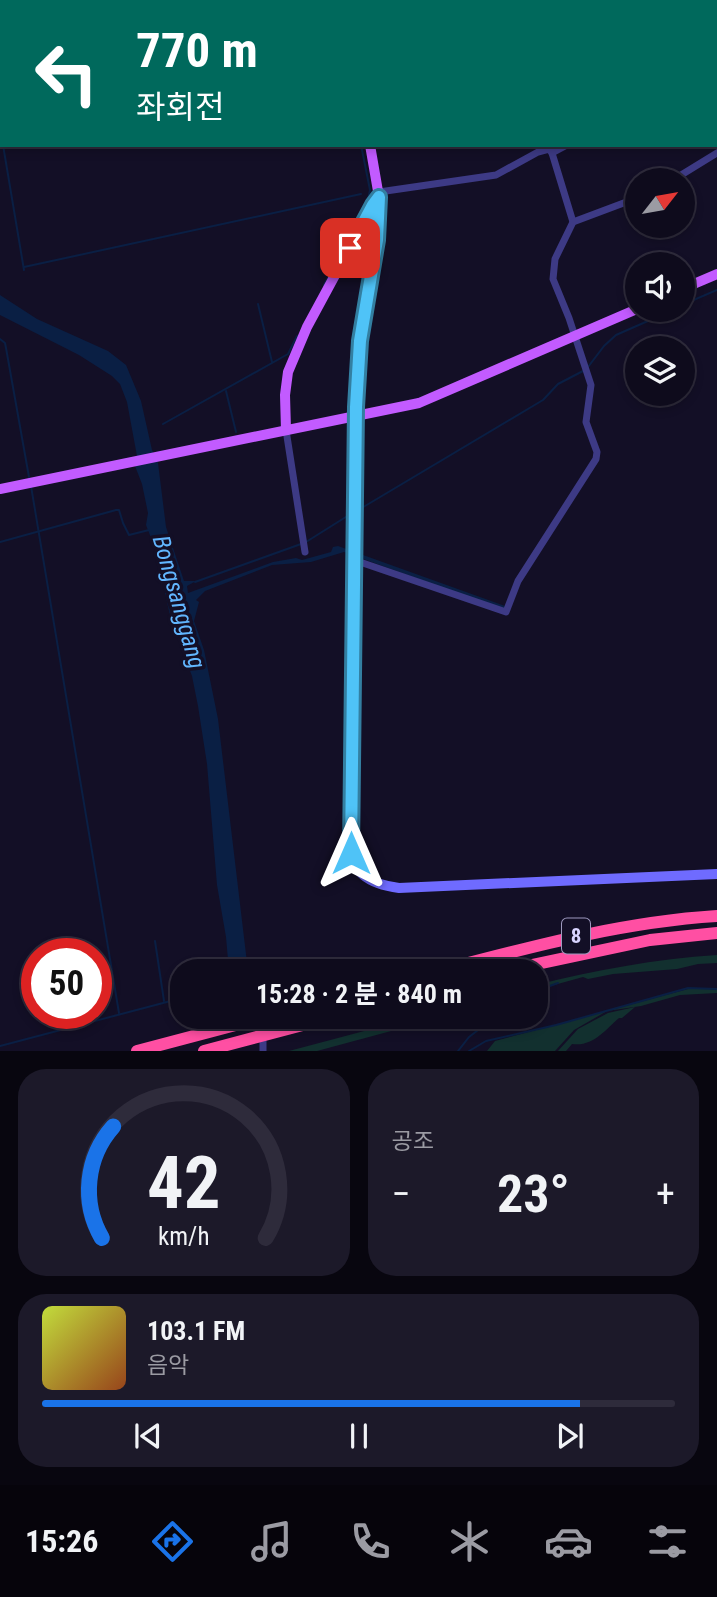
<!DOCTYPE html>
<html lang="ko">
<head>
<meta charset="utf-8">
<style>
	body { margin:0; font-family:"Roboto Condensed","Noto Sans KR",sans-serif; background:#1c1929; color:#f1f3f6; height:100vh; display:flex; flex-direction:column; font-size:26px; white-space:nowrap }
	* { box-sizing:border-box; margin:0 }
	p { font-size:23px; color:#9b9ba3 }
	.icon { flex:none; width:38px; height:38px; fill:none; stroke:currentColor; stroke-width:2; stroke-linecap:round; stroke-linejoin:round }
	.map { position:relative; height:1051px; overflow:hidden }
	.panel { display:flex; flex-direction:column; gap:18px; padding:18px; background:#08060f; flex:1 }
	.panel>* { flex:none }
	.hud { position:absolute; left:0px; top:0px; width:718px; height:147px; box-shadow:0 4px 10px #0003,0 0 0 2px #2e2b3b; background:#00695c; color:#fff; overflow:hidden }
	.needle { width:46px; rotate:59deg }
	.fabs { position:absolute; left:625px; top:168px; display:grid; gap:14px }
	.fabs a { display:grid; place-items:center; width:70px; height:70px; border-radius:50%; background:#0e0b1c; box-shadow:0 4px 10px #0003,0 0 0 2px #2e2b3b; font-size:35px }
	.speed { position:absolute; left:21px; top:938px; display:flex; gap:14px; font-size:35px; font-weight:700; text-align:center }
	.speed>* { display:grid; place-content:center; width:91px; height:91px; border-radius:50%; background:#0e0b1c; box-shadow:0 4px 10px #0003,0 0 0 2px #2e2b3b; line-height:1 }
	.speed .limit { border:10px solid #d22; background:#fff; color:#111 }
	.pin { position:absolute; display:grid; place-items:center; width:60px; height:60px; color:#fff; margin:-30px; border-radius:14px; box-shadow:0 4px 10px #0006 }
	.me { position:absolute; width:77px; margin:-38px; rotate:0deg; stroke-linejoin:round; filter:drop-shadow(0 0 5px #0008) }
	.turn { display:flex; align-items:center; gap:24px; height:147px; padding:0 21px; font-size:32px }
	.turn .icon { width:91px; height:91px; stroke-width:2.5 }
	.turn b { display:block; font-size:49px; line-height:60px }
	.big { font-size:52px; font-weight:700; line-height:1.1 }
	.panel .tile { flex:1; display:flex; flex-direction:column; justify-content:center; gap:10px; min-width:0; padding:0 24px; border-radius:28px; background:#1c1929 }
	.panel .dial { align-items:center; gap:0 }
	.dial svg { height:182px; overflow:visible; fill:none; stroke:#2e2b3b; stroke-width:7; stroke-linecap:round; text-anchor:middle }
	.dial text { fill:#f1f3f6; stroke:none }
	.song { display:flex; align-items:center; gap:21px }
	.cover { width:84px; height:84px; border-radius:10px; background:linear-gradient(135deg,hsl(70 70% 55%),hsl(20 70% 35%)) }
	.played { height:7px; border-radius:4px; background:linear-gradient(90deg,#1a73e8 85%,#2e2b3b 85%) }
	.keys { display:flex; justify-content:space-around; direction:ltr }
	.heat { display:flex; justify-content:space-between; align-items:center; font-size:38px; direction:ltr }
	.panel .tiles { flex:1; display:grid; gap:18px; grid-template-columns:1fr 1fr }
	.tile:last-child { grid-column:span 2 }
	.trip { position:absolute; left:170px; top:959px; width:378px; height:70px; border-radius:28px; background:#0e0b1c; box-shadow:0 4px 10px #0003,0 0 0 2px #2e2b3b; font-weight:700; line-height:70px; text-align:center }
	.dock { display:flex; height:112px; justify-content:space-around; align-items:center; background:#06040b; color:#9b9ba3 }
	.dock .icon { width:49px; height:49px }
	.dock .active { color:#1a73e8 }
	.dock b { font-size:32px; color:#f1f3f6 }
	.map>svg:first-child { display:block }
</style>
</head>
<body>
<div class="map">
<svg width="717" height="1051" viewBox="0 0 717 1051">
	<rect width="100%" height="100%" fill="#130f26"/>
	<!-- green -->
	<g fill="#12302f">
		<path d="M 717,955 L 717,963 L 698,964 L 677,969 L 613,974 L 588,979 L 583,977 L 536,990 L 536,985 C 596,970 655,959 717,955 Z"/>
		<path d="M 701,988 L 717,990 L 717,993 L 680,995 L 641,1006 L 607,1011 L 574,1030 L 555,1051 L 487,1051 L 495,1041 L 688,989 Z"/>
		<path d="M 635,1007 L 622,1018 L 619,1018 C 605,1030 593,1047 572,1044 L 566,1051 L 558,1051 L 578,1029 L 608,1013 Z"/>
		<path d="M 417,1017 L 443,1017 L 317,1051 L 289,1051 Z"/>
	</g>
	<!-- water -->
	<path fill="#0a1f44" d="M 0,295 L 37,319 L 108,351 L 126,365 L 141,401 L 152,450 L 158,463 L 166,527 L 184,581 L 196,581 L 187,586 L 188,593 L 273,562 L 296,558 L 302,560 L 331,552 L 333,547 L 338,546 L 505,606 L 504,610 L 344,552 L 311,562 L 272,565 L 205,591 L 196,600 L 199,602 L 194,621 L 204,650 L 218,719 L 248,971 L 229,971 L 226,937 L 217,885 L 207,764 L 198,706 L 192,676 L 171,620 L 155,548 L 146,525 L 148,513 L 142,484 L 135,466 L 137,456 L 127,402 L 120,384 L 112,376 L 79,355 L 0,315 Z"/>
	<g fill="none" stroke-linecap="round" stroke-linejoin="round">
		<!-- stream -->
		<g stroke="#0a1f44" stroke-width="2">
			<path d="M 332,0 L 333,2"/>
			<path d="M 9,2 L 18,0"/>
			<path d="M 0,4 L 2,3"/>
			<path d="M 0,130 L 2,140"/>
			<path d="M 3,145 L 24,270"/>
			<path d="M 24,267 L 361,194"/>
			<path d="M 324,285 L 367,204 L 370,190 L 361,145"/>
			<path d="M 258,304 L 272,362"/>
			<path d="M 682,305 L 717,290"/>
			<path d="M 0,339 L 5,343 L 6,348 L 29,477"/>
			<path d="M 588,367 L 604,346 L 616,335 L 673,310"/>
			<path d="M 226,391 L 236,432"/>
			<path d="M 163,424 L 288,354 L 297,336"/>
			<path d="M 31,486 L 119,1013"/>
			<path d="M 360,509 L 543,400 L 558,384 L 583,371"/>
			<path d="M 0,542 L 116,510 L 119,510 L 123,523 L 129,535 L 149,530"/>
			<path d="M 306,542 L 349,515"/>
			<path d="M 195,582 L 301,544"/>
			<path d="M 155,941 L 164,1001"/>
			<path d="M 536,991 L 558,983"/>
			<path d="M 0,1046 L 182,998"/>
			<path d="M 458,1051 L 469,1037 L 495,1017"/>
			<path d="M 469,1051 L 486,1041 L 556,1025 L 688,988 L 717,989"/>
		</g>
		<!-- street -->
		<g stroke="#3d3a85" stroke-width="7">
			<path d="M 679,2 L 680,0"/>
			<path d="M 716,77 L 717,76"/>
			<path d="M 552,153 L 567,145"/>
			<path d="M 673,180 L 717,153"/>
			<path d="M 379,192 L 496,175 L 538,152 L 549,149 L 552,153 L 573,222"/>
			<path d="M 286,430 L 305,552"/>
			<path d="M 354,560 L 506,612 L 518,581 L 596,459 L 597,452 L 586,422 L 591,385 L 569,318 L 553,279 L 555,259 L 573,222 L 637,198"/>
			<path d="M 263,1035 L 263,1051"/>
		</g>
		<!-- secondary -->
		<path stroke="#6f6bff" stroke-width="10" d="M 379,197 L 377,240 L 360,341 L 356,407 L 350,847 C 352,875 373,885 399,888 L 717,874"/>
		<!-- primary -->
		<g stroke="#c25bff" stroke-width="10">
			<path d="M 343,0 L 343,2"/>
			<path d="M 682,289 L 717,274"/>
			<path d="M 286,430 L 285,395 L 288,372 L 307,327 L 373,205 L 379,197 L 370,145"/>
			<path d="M 0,489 L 419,403 L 637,309"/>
		</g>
		<!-- highway -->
		<g stroke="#ff4fa3" stroke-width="12">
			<path d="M 438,971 C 530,947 621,922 717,916"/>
			<path d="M 504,971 L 650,940 L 717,933"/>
			<path d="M 137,1051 L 266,1017"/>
			<path d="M 204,1051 L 333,1017"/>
		</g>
	</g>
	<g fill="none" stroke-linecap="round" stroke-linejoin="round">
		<defs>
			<path id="route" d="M 350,248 L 373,205 L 379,197 L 377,240 L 360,341 L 356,407 L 351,853"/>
		</defs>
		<!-- route casing -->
		<use href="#route" stroke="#337fa1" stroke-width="18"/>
		<!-- route -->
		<use href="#route" stroke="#4fc3f7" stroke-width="12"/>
	</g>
	<g text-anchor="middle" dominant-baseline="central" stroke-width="7" stroke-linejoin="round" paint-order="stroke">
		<!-- shield labels -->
		<rect fill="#130f26" stroke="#9e99be" stroke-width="2" x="562" y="918.5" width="28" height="35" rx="5"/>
		<g font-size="21" font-weight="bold" fill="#d9d4ff">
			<text x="576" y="936">8</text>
		</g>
		<!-- water labels -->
		<g font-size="24" font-style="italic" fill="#62b6ff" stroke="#130f26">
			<text transform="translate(179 602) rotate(74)">Bongsanggang</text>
		</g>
	</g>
</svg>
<div class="fabs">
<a><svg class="needle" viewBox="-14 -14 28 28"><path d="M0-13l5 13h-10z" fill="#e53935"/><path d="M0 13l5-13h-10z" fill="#9b9ba3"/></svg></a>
<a><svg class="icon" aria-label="sound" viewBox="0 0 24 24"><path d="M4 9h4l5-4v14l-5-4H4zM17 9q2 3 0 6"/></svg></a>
<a><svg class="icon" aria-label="layers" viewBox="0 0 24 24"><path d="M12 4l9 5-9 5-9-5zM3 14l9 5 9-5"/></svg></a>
</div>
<div class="speed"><div class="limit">50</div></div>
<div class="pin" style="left:350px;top:248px;background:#d93025"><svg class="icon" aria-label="arrive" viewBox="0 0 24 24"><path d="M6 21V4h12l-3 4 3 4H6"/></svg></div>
<svg class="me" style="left:351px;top:853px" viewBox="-20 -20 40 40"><path d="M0-17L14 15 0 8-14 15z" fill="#4fc3f7" stroke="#fff" stroke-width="4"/></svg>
<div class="trip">15:28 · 2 분 · 840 m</div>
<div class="hud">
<div class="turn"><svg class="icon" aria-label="left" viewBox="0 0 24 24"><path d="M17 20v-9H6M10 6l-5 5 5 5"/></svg><div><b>770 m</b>좌회전</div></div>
</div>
</div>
<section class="panel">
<div class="tiles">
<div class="tile dial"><svg viewBox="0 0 100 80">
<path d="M14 69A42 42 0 1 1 86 69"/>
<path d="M14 69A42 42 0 0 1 19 20" stroke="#1a73e8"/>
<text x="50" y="56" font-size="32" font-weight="700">42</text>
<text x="50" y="72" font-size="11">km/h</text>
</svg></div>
<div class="tile"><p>공조</p>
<div class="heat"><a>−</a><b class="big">23°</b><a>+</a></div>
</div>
<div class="tile">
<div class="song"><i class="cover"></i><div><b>103.1 FM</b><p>음악</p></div></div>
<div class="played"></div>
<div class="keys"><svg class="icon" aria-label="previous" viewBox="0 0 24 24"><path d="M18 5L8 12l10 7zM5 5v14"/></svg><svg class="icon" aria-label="pause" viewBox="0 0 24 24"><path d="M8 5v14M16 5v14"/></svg><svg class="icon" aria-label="next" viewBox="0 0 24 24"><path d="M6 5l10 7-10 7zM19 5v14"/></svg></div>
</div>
</div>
</section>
<nav class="dock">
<b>15:26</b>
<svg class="icon active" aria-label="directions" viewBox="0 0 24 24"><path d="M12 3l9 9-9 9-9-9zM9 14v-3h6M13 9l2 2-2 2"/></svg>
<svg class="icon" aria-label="music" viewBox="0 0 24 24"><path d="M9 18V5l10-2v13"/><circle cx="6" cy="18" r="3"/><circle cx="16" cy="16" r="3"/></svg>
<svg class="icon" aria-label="phone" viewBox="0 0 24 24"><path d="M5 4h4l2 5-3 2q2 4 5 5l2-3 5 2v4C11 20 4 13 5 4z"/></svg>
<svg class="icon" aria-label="climate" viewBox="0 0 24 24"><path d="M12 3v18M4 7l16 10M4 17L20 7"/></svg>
<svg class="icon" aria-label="car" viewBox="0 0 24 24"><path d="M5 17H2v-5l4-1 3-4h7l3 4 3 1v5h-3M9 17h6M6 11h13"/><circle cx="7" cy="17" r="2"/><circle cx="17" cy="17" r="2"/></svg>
<svg class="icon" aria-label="filters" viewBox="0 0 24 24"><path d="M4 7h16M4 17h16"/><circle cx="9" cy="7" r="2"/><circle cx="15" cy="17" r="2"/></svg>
</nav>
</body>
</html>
